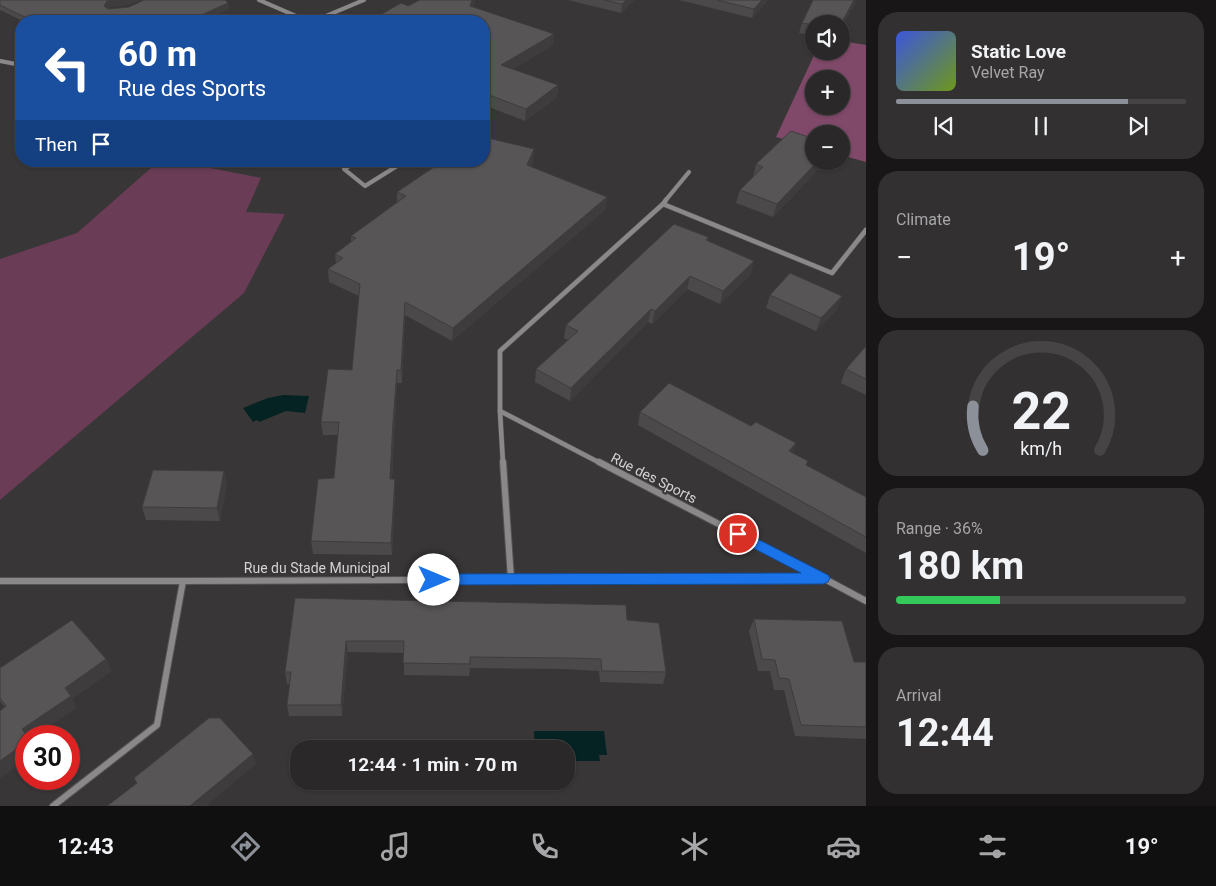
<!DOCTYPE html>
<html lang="en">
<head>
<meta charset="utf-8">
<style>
	body { margin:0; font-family:Roboto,sans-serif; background:#333031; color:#f1f3f6; height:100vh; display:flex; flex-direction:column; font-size:19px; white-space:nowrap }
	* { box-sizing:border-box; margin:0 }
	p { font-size:16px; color:#a6a6a8 }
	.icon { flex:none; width:28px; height:28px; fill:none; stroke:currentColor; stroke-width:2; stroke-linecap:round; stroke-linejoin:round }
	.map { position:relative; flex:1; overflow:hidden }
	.sheet { display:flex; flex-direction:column; gap:12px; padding:12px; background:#181617; width:350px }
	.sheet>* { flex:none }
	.guide { position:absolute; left:15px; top:15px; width:475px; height:152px; border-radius:20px; box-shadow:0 1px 4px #0004,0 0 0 1px #474446; background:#1a4fa0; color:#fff; overflow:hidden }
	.buttons { position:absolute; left:805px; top:15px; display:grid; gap:10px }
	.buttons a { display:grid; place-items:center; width:45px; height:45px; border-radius:50%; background:#2b2829; box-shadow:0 1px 4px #0004,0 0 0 1px #474446; font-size:25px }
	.speed { position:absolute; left:15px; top:725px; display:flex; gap:10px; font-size:25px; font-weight:700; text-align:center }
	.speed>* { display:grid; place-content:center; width:65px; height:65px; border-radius:50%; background:#2b2829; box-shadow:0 1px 4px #0004,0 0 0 1px #474446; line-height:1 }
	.speed .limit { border:8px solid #d22; background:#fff; color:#111 }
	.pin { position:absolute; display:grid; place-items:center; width:42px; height:42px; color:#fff; margin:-21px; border:2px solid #fff; border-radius:50%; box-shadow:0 1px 5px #0007 }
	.me { position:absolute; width:55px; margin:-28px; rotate:90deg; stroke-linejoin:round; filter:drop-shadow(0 0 4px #0008) }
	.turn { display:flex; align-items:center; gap:18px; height:105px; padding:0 20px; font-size:22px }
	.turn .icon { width:65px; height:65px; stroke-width:2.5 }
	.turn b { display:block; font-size:35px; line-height:42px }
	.then { display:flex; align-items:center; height:48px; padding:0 20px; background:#0003; gap:10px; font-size:19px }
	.big { font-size:38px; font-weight:700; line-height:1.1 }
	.sheet .card { flex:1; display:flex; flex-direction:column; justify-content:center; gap:8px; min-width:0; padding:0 18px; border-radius:20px; background:#333031 }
	.sheet .dial { align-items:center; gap:0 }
	.dial svg { height:130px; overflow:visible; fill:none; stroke:#474446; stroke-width:7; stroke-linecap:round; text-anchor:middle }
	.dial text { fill:#f1f3f6; stroke:none }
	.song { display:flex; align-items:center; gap:15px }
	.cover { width:60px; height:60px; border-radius:8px; background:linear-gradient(135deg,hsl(230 70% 55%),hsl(80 70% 35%)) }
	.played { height:5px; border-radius:2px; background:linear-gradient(90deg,#8c9099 80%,#474446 80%) }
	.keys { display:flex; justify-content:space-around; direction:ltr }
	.heat { display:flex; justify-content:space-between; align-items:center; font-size:28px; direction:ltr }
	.charge { height:8px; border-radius:4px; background:linear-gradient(90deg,#34c759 36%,#474446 0) }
	.trip { position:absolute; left:290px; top:740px; width:285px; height:50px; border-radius:20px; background:#2b2829; box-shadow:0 1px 4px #0004,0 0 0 1px #474446; font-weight:700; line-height:50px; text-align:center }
	.menu { display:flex; height:80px; justify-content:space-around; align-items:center; background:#111010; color:#a6a6a8 }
	.menu .icon { width:35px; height:35px }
	.menu .active { color:#8c9099 }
	.menu b { font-size:22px; color:#f1f3f6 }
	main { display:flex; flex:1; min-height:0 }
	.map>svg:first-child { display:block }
</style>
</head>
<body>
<main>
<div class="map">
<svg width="866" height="806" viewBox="0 0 866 806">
	<rect width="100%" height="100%" fill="#393637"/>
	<!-- green -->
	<path fill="#6a3c56" d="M 159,161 L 175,161 L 261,178 L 246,212 L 285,214 L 244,293 L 0,500 L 0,259 L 77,233 Z"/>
	<!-- forest -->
	<path fill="#804969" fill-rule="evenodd" d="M 841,41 L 866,45 L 866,162 L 841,155 L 841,134 L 814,134 L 814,147 L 776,137 L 816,51 L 841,51 ZM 814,79 L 841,79 L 841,106 L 814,106 Z"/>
	<!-- water -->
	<g fill="#052322">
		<path d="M 283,395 L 309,396 L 305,413 L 286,411 L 259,422 L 257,420 L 253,422 L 243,408 L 268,398 Z"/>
		<path d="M 534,731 L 604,731 L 607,755 L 599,755 L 600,761 L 566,761 L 566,749 L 535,749 Z"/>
	</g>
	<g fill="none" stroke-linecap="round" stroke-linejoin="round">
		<defs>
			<g id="minor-far2">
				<path d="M 259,0 L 303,19 L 303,21"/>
				<path d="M 314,21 L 364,0"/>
				<path d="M 0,61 L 21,65"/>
				<path d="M 358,161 L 344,169 L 365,186 L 405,161"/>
				<path d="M 665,201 L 689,172"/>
			</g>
			<g id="minor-far1">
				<path d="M 663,204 L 666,200"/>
				<path d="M 500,411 L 503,464"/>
				<path d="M 602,464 L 500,411 L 500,351 L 663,204 L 832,273 L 866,230"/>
			</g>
			<g id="minor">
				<path d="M 503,462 L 511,579"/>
				<path d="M 599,462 L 821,577"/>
				<path d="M 0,581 L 183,581"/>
				<path d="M 53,806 L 157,725 L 183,581 L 823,578 L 866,601"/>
			</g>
		</defs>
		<!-- minor-far2 casing -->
		<use href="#minor-far2" stroke="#565355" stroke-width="4.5"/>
		<!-- minor-far1 casing -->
		<use href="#minor-far1" stroke="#565355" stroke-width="5.5"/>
		<!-- minor casing -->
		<use href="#minor" stroke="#565355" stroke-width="8"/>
		<!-- minor-far2 -->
		<use href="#minor-far2" stroke="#8b888a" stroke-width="4"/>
		<!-- minor-far1 -->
		<use href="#minor-far1" stroke="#8b888a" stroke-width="4.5"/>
		<!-- minor -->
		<use href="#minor" stroke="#8b888a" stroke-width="6"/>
	</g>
	<!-- wall -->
	<g fill="#4c494b">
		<path d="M 0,0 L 129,5 L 108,7 L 108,9 L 228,3 L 229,9 L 202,21 L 23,21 L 0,10 Z"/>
		<path d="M 475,0 L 473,7 L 554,34 L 553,45 L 513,69 L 558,85 L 557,97 L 525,121 L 484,105 L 484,21 L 370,21 L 408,6 Z"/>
		<path d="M 568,0 L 634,0 L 621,13 Z"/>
		<path d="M 679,0 L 768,0 L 752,18 Z"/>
		<path d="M 855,3 L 841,29 L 841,24 L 814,24 L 814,36 L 799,33 L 802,23 Z"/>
		<path d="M 534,149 L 533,161 L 531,167 L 607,197 L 605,210 L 452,341 L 405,315 L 402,383 L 397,383 L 394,435 L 392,479 L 395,492 L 392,555 L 313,554 L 311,541 L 334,478 L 338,435 L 323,435 L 321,422 L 352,370 L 359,296 L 329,282 L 328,269 L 336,263 L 335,254 L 351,242 L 351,236 L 397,202 L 397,192 Z"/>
		<path d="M 814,161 L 826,161 L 773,217 L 736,203 L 740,190 L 753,177 L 756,164 Z"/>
		<path d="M 708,237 L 708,240 L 751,274 L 720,304 L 687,289 L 652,324 L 648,322 L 570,401 L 535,382 L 536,369 L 568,340 L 564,338 L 566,325 Z"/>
		<path d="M 770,295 L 837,309 L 816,331 L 766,308 Z"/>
		<path d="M 866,346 L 866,395 L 841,383 L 846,369 Z"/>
		<path d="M 640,412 L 751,426 L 796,443 L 792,453 L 807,465 L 866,497 L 866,553 L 638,425 Z"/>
		<path d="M 224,471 L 227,484 L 220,521 L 146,520 L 142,507 Z"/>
		<path d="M 295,598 L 627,620 L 666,672 L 663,684 L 600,682 L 599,671 L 565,669 L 470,668 L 469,676 L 404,675 L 404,653 L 348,652 L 342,716 L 289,716 L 287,705 L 290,684 L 287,684 L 285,672 Z"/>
		<path d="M 754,619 L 854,662 L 866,662 L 866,739 L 795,736 L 784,690 L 774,690 L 770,671 L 758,671 L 749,631 Z"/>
		<path d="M 106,659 L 111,671 L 72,699 L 76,708 L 26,736 L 26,759 L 0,778 L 0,711 L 5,707 L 0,701 L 0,668 Z"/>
	</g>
	<!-- shaded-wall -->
	<g fill="#3e3c3d">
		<path d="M 122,0 L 142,0 L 129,5 L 108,7 L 105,12 L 104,6 L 107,1 Z"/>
		<path d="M 472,0 L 475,0 L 470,17 L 470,6 Z"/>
		<path d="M 626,0 L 634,0 L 621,13 L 622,4 Z"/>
		<path d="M 762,0 L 768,0 L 752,18 L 754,9 Z"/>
		<path d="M 854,0 L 856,0 L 855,3 L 841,29 L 841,24 Z"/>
		<path d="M 228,3 L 229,9 L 202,21 L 188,21 Z"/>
		<path d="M 554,34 L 553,45 L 501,76 L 501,65 Z"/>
		<path d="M 558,85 L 557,97 L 525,121 L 526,109 Z"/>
		<path d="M 534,149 L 533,161 L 526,178 L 527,165 Z"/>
		<path d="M 818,161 L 826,161 L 773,217 L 777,204 Z"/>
		<path d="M 607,197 L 605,210 L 452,341 L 453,328 Z"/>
		<path d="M 754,261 L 751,274 L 720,304 L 723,291 Z"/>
		<path d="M 690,276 L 687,289 L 652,324 L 655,311 Z"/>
		<path d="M 842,296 L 837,309 L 816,331 L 821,318 Z"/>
		<path d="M 405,302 L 405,315 L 402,383 L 401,370 Z"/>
		<path d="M 651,309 L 648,322 L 570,401 L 571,388 Z"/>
		<path d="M 397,370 L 397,383 L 391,492 L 390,479 Z"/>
		<path d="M 796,443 L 792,456 L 789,451 Z"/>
		<path d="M 224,471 L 227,484 L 220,521 L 217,508 Z"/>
		<path d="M 395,479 L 395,492 L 392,555 L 391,543 Z"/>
		<path d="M 346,641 L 348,652 L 342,716 L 341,705 Z"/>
		<path d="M 106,659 L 111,671 L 72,699 L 76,708 L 36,736 L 26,736 L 22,729 L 65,688 Z"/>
		<path d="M 26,742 L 26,759 L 0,778 L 0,761 Z"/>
		<path d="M 253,754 L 256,764 L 206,806 L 190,806 Z"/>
	</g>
	<!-- building -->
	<g fill="#585557" stroke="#3e3c3d">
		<path d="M 0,0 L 122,0 L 107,1 L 104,6 L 108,9 L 129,7 L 144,0 L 225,0 L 228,3 L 188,21 L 33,21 L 0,5 Z"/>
		<path d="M 420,0 L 472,0 L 470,6 L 554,34 L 501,65 L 558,85 L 526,109 L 484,93 L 484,21 L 370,21 L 401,3 L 408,6 Z"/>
		<path d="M 604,0 L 626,0 L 622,4 Z"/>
		<path d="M 717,0 L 762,0 L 754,9 Z"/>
		<path d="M 813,0 L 854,0 L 841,24 L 814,24 L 814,25 L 802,23 Z"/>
		<path d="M 791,131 L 814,139 L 814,161 L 818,161 L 777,204 L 740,190 L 763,167 L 756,164 Z"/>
		<path d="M 484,137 L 534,149 L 527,165 L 607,197 L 453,328 L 405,302 L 401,370 L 397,370 L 393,422 L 390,479 L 395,479 L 391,543 L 311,541 L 318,479 L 334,478 L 339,422 L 321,422 L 328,369 L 352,370 L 360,284 L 328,269 L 343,258 L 335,254 L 356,238 L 351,236 L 406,196 L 397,192 L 443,161 L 484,161 Z"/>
		<path d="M 674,224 L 708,237 L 706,240 L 754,261 L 723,291 L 690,276 L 655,311 L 651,309 L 571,388 L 536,369 L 578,331 L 566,325 Z"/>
		<path d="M 790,273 L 842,296 L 821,318 L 770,295 Z"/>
		<path d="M 866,346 L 866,379 L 846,369 Z"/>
		<path d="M 669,383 L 751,426 L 756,422 L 796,443 L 789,451 L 808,461 L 806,465 L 866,497 L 866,537 L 640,412 Z"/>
		<path d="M 153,470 L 224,471 L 217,508 L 142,507 Z"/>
		<path d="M 295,598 L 626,605 L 627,620 L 659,623 L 666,672 L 602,671 L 601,659 L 567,658 L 470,657 L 470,664 L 403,663 L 404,641 L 346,641 L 341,705 L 287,705 L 291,672 L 285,672 Z"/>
		<path d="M 754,619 L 842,621 L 854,662 L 866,662 L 866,727 L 801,725 L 789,679 L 779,678 L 775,660 L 762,659 Z"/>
		<path d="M 72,620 L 106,659 L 65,688 L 71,696 L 22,729 L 27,736 L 26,736 L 26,742 L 0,761 L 0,711 L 6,706 L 0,698 L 0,668 Z"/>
		<path d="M 209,718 L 220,718 L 253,754 L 190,806 L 107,806 L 137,783 L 134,778 Z"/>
	</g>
	<!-- route -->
	<path fill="#1a73e8" stroke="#114b97" d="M 738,529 L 828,575 L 830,578 L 828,582 L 823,584 L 434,585 L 429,584 L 427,580 L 429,576 L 434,574 L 801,573 L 734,538 L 732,534 L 734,531 Z"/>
	<g text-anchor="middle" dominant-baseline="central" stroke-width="4" stroke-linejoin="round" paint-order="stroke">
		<!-- street labels -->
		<g font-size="14" fill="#d4d2d3" stroke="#393637">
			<text transform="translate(654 478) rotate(27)">Rue des Sports</text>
			<text x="317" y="568">Rue du Stade Municipal</text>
		</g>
	</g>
</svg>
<div class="buttons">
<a><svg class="icon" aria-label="sound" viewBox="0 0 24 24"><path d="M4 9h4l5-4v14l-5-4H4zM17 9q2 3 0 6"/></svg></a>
<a>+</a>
<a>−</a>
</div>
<div class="speed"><div class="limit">30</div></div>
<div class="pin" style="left:738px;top:534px;background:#d93025"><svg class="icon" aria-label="arrive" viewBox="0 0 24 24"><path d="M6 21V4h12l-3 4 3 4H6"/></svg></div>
<svg class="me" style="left:434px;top:580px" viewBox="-20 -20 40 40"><circle r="19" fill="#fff"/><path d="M0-13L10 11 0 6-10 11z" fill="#1a73e8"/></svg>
<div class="trip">12:44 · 1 min · 70 m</div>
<div class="guide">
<div class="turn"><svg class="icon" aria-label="left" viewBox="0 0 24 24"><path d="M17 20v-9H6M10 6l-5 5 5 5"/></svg><div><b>60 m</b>Rue des Sports</div></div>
<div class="then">Then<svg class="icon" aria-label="arrive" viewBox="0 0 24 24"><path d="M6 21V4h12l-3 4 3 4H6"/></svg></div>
</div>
</div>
<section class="sheet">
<div class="card">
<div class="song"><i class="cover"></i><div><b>Static Love</b><p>Velvet Ray</p></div></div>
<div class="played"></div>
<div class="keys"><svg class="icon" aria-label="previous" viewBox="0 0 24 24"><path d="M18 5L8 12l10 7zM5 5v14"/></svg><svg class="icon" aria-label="pause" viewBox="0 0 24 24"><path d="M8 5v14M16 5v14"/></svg><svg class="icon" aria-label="next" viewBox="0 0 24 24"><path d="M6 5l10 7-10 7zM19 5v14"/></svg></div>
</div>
<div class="card"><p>Climate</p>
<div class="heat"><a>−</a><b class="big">19°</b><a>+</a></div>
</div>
<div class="card dial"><svg viewBox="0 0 100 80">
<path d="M14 69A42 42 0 1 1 86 69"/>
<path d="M14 69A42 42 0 0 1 8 42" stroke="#8c9099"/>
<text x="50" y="56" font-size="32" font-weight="700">22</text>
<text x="50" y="72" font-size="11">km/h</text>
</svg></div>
<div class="card"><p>Range · 36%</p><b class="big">180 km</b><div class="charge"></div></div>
<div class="card"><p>Arrival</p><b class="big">12:44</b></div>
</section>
</main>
<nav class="menu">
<b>12:43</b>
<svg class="icon active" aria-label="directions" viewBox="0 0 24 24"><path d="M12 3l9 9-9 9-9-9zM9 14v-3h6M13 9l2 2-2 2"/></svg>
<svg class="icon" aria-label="music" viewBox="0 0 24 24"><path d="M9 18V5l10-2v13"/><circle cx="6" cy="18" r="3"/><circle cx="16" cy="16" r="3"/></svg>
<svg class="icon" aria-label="phone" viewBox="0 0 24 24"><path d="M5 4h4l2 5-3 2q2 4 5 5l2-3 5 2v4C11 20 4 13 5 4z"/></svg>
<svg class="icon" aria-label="climate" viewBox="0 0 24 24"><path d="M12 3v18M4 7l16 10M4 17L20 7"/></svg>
<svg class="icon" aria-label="car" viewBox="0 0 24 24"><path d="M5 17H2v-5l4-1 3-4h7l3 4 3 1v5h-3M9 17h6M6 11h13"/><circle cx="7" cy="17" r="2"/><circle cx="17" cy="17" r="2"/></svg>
<svg class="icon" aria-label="filters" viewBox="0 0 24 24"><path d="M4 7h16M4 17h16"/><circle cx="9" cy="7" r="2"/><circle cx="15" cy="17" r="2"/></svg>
<b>19°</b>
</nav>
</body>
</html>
